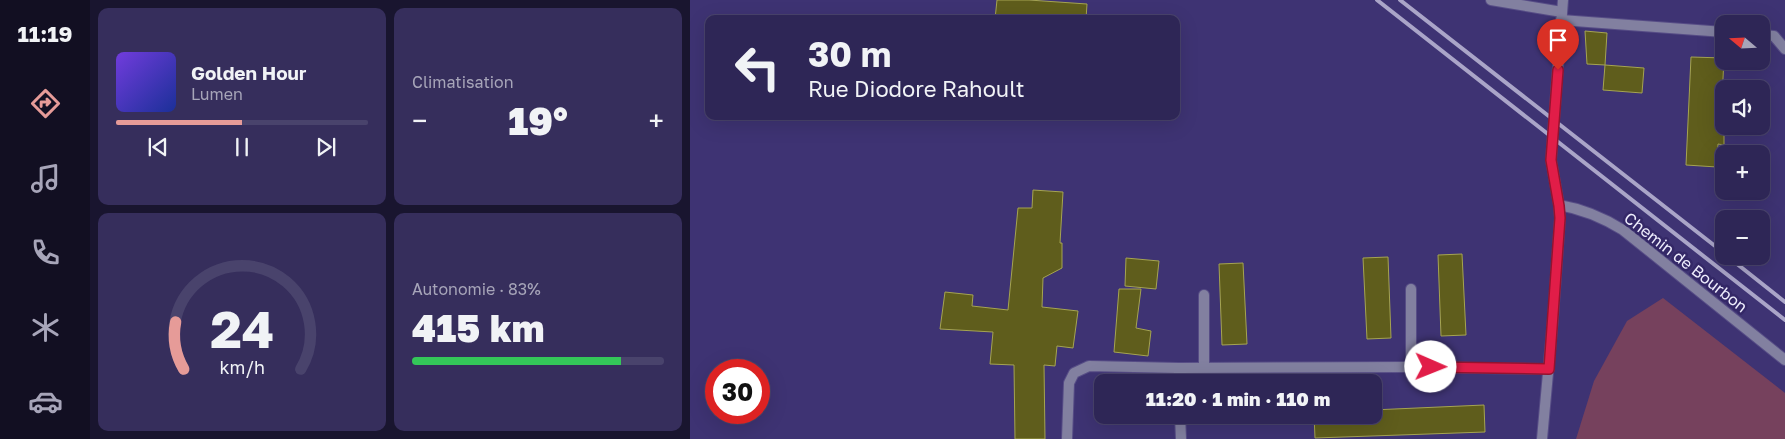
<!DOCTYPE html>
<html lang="fr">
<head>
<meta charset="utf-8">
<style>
	body { margin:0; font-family:"Golos Text",sans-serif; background:#362e5c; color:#f1f3f6; height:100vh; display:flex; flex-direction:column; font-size:19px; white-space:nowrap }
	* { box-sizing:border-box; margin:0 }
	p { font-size:16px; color:#a7a5b9 }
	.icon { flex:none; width:28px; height:28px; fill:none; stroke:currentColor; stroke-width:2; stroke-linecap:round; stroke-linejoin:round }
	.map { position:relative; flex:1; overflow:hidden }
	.side { display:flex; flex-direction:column; gap:8px; padding:8px; background:#19152f; width:600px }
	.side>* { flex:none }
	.guide { position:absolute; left:15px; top:15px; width:475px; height:105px; border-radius:10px; box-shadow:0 5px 20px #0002,0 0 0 1px #49436c; background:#2e2656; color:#f1f3f6; overflow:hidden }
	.needle { width:32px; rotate:289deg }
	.controls { position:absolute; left:1025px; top:15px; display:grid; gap:10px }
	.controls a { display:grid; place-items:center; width:55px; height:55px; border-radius:10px; background:#2e2656; box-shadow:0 5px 20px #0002,0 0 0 1px #49436c; font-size:25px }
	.speed { position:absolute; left:15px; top:359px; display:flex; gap:10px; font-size:25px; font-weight:700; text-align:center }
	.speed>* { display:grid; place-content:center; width:65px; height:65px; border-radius:50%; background:#2e2656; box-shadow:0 5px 20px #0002,0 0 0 1px #49436c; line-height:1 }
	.speed .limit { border:8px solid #d22; background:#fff; color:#111 }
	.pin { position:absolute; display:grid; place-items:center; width:42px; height:42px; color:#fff; margin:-51px -21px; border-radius:50% 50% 50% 0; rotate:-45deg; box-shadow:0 0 5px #0007 }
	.pin .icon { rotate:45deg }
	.me { position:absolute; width:55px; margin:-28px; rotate:91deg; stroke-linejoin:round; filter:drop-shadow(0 0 4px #0008) }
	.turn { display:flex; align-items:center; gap:18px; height:105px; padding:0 20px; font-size:22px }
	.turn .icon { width:65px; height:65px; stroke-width:2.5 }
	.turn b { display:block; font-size:35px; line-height:42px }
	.big { font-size:38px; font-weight:800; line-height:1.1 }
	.side .card { flex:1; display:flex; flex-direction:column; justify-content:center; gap:8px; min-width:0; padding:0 18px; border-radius:10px; background:#362e5c }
	.side .dial { align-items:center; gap:0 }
	.dial svg { height:130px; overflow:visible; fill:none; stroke:#49436c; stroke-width:7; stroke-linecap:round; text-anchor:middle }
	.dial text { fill:#f1f3f6; stroke:none }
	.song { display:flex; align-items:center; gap:15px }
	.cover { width:60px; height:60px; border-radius:8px; background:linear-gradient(135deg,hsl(260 70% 55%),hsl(230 70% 35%)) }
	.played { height:5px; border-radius:2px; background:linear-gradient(90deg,#e69b98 50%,#49436c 50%) }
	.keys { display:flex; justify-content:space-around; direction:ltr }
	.heat { display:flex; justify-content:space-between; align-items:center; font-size:28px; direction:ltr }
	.charge { height:8px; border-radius:4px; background:linear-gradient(90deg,#34c759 83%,#49436c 0) }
	.side .tiles { flex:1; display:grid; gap:8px; grid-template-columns:repeat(2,1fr) }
	.trip { position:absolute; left:404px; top:374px; width:288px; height:50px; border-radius:10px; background:#2e2656; box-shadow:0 5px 20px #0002,0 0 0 1px #49436c; font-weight:800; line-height:50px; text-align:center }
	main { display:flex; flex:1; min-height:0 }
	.dock { display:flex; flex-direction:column; width:90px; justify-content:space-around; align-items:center; background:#120f22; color:#a7a5b9 }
	.dock .icon { width:35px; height:35px }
	.dock .active { color:#e69b98 }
	.dock b { font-size:22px; color:#f1f3f6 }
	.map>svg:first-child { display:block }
</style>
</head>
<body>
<main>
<nav class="dock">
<b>11:19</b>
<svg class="icon active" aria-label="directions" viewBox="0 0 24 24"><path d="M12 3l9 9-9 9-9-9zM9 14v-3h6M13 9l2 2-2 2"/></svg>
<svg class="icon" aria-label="music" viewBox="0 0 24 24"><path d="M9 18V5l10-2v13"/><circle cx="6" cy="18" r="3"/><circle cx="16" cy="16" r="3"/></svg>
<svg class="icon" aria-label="phone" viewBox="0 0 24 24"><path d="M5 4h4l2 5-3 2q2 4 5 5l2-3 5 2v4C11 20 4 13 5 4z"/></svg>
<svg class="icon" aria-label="climate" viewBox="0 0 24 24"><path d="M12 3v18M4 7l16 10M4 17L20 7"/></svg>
<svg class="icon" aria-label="car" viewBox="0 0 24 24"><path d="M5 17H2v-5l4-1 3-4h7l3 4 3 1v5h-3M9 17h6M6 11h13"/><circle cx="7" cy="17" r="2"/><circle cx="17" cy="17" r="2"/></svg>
</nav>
<section class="side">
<div class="tiles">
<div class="card">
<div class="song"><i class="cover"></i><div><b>Golden Hour</b><p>Lumen</p></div></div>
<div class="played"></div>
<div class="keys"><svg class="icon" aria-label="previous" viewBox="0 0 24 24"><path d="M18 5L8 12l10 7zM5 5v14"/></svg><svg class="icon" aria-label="pause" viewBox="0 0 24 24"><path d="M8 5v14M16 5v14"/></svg><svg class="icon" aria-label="next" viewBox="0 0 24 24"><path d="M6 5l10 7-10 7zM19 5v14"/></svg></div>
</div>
<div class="card"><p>Climatisation</p>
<div class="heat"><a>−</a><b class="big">19°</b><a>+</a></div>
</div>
<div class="card dial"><svg viewBox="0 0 100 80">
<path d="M14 69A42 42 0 1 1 86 69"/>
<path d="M14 69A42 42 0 0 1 9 40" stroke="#e69b98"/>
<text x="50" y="56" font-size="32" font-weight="700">24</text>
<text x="50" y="72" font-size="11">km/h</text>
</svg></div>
<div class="card"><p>Autonomie · 83%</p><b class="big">415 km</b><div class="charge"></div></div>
</div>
</section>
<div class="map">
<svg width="1095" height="439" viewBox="0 0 1095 439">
	<rect width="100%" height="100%" fill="#3e3373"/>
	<!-- green -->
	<path fill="#76415d" d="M 973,298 L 1095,393 L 1095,439 L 886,439 L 904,381 L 937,321 Z"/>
	<!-- building -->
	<g fill="#5f5d1c" stroke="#a5a451">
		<path d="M 307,0 L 339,0 L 397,4 L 396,19 L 305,19 Z"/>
		<path d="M 895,31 L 917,33 L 915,65 L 897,64 Z"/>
		<path d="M 1001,57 L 1034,58 L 1032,99 L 1034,99 L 1034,145 L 1028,144 L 1027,167 L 996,165 Z"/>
		<path d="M 915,65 L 954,68 L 952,93 L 913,90 Z"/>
		<path d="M 343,190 L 373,192 L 370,243 L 372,243 L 372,268 L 353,278 L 352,307 L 388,311 L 383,348 L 367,346 L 365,366 L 354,365 L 355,439 L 325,439 L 324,365 L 300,364 L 303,332 L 250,329 L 255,292 L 283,295 L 282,306 L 318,310 L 328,208 L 342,208 Z"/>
		<path d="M 772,254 L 776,335 L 751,336 L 748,255 Z"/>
		<path d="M 698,257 L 701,338 L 677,339 L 673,258 Z"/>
		<path d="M 436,258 L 469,261 L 466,289 L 435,286 Z"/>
		<path d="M 553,263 L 557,344 L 532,345 L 529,264 Z"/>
		<path d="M 429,289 L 451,289 L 446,328 L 461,331 L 458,356 L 424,352 Z"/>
		<path d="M 794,405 L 795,432 L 625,438 L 624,415 L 682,415 L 682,410 Z"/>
	</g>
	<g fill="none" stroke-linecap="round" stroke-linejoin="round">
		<defs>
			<g id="street">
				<path d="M 801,0 L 872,12"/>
				<path d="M 871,20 L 1034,32"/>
				<path d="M 1071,35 L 1084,36 L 1095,49"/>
				<path d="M 869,205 C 893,209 912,217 933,230 L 1095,360"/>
				<path d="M 721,289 L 721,367"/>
				<path d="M 514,367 L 514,295"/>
				<path d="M 489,368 L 489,382"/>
				<path d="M 490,415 L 491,439"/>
				<path d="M 377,439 L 379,383 L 384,373 L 399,366 L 489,368 L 721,367 L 859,369"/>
				<path d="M 852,439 L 863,318 L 870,218 L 869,205 L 861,160 L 873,0"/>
			</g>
		</defs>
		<!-- street casing -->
		<use href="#street" stroke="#574d86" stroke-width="12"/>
		<!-- street -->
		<use href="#street" stroke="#8280a0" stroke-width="10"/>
		<!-- rail -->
		<g stroke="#aaa5c8" stroke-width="4">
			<path d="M 687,0 L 1095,320"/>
			<path d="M 710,0 L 1034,253"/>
			<path d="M 1037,256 L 1095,302"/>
		</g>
	</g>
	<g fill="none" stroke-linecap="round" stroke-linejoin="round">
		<defs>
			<path id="route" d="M 741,367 L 859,369 L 870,218 L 869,206 L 861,160 L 868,70"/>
		</defs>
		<!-- route casing -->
		<use href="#route" stroke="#92132f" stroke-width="12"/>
		<!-- route -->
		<use href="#route" stroke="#e11d48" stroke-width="9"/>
	</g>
	<g text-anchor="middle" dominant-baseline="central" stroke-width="5" stroke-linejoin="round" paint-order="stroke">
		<!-- street labels -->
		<g font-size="16" fill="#eeedfd" stroke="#342867">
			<text transform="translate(996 262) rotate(38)">Chemin de Bourbon</text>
		</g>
	</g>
</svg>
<div class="controls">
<a><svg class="needle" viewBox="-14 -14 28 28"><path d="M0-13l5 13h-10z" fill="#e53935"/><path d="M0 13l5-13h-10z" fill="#a7a5b9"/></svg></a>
<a><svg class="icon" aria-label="sound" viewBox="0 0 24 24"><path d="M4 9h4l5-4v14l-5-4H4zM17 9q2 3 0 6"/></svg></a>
<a>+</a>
<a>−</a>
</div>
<div class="speed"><div class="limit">30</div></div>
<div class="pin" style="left:868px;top:70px;background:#d93025"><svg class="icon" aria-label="arrive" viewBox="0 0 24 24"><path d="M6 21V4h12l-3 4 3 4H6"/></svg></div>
<svg class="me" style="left:741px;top:367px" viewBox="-20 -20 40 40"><circle r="19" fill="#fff"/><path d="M0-13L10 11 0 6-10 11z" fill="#e11d48"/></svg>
<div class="trip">11:20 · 1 min · 110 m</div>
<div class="guide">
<div class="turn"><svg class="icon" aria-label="left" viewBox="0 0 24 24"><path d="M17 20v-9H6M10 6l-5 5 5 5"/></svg><div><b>30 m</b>Rue Diodore Rahoult</div></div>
</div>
</div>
</main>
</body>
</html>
